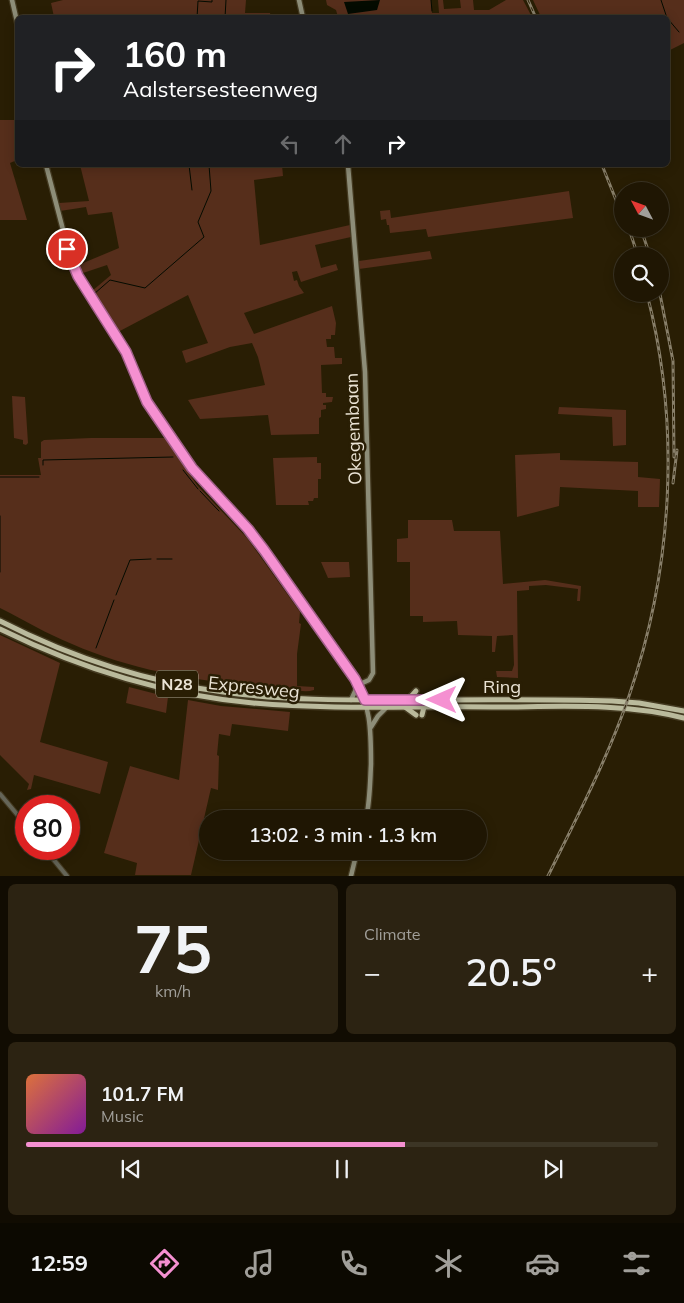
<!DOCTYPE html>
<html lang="en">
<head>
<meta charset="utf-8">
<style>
	body { margin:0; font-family:Mulish,sans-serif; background:#2c2312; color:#f1f3f6; height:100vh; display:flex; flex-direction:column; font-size:19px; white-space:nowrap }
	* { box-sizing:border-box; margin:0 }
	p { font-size:16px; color:#a19f9a }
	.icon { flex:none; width:28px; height:28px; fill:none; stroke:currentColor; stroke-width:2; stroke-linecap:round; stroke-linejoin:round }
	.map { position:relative; height:876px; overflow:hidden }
	.drawer { display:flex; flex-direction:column; gap:8px; padding:8px; background:#110c02; flex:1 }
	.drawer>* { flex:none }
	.banner { position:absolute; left:15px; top:15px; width:655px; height:152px; border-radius:8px; box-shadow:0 2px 12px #0003,0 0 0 1px #3c3525; background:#202124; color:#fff; overflow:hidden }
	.needle { width:32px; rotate:311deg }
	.tools { position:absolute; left:614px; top:182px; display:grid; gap:10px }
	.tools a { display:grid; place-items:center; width:55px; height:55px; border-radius:50%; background:#1f1603; box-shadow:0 2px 12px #0003,0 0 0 1px #3c3525; font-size:25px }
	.speed { position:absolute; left:15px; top:795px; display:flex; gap:10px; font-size:25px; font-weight:700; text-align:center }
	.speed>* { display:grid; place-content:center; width:65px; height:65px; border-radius:50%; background:#1f1603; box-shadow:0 2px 12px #0003,0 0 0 1px #3c3525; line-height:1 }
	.speed .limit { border:8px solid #d22; background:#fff; color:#111 }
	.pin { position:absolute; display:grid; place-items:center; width:42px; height:42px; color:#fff; margin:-21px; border:2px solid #fff; border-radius:50%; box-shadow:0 1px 5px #0007 }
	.me { position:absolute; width:55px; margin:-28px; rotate:270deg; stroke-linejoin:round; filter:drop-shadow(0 0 4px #0008) }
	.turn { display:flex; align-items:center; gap:18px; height:105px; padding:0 25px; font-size:22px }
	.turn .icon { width:65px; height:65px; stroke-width:2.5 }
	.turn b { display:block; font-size:35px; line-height:42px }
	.lanes { display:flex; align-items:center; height:48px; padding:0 25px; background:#0003; justify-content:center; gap:25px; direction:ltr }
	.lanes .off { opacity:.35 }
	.big { font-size:38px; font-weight:600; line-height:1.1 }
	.drawer .widget { flex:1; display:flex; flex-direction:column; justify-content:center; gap:8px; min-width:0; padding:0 18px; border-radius:8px; background:#2c2312 }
	.drawer .dial { align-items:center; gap:0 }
	.dial b { font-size:65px; line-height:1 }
	.song { display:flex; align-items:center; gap:15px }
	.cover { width:60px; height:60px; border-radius:8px; background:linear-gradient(135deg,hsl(20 70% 55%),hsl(290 70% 35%)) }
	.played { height:5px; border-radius:2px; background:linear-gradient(90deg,#f590d1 60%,#3c3525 60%) }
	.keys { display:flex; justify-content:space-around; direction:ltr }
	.heat { display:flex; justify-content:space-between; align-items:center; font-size:28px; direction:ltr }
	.drawer .tiles { flex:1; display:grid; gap:8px; grid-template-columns:1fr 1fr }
	.widget:last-child { grid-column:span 2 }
	.trip { position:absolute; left:199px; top:810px; width:288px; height:50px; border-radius:25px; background:#1f1603; box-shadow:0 2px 12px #0003,0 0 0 1px #3c3525; font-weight:600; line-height:50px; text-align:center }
	.tab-bar { display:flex; height:80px; justify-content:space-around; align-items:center; background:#0c0901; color:#a19f9a }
	.tab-bar .icon { width:35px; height:35px }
	.tab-bar .selected { color:#f590d1 }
	.tab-bar b { font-size:22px; color:#f1f3f6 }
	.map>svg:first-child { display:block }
</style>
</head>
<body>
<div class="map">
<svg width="684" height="876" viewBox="0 0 684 876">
	<rect width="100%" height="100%" fill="#291e04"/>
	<!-- green -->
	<g fill="#562e1b">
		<path d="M 63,0 L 246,0 L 245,13 L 270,13 L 271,17 L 54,17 L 51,3 Z"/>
		<path d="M 326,0 L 431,0 L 432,13 L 439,13 L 438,0 L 443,0 L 444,9 L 461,8 L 460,0 L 473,0 L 474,10 L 489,10 L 506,0 L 523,0 L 532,17 L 338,17 L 336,10 L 327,5 Z"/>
		<path d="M 533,0 L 684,0 L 684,43 L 668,51 L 668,18 L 541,17 Z"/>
		<path d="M 0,120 L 17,120 L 17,146 L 16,147 L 17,160 L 10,163 L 27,220 L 0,220 Z"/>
		<path d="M 80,165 L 282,165 L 283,176 L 254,180 L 260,245 L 350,225 L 351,237 L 315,245 L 321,268 L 336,264 L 338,270 L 301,282 L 297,271 L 292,272 L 294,281 L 297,280 L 299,286 L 304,293 L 244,313 L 254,334 L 332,306 L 336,323 L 335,335 L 331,335 L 331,339 L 326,339 L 327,347 L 334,347 L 335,358 L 342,358 L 342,364 L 321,365 L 322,393 L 326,393 L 326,397 L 333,397 L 332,402 L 323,403 L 323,405 L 326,405 L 326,409 L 321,410 L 321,417 L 319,418 L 319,434 L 271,435 L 268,415 L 200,419 L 188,400 L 265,385 L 258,357 L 252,343 L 230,347 L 186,363 L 182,351 L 208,343 L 188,295 L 118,332 L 92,291 L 111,275 L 107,265 L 80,274 L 76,266 L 119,248 L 112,212 L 88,215 L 86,207 L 60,211 L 59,203 L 89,201 Z"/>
		<path d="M 569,191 L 573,218 L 428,237 L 426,229 L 390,233 L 389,225 L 387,225 L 386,219 L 381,220 L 380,211 L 390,210 L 391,218 Z"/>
		<path d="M 430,251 L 432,259 L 359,269 L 359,261 Z"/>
		<path d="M 12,396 L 25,397 L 28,443 L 26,445 L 23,444 L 23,440 L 14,438 Z"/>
		<path d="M 559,407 L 626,410 L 626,445 L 613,446 L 612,417 L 558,414 Z"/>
		<path d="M 91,438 L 165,438 L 197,485 L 247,538 L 300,612 L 299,623 L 301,624 L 297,654 L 297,686 L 314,687 L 314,690 C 302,694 289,687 276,687 C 210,684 133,671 72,644 C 47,634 24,620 0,608 L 0,475 L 41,475 L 38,458 L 41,458 L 41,442 L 44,440 Z"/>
		<path d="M 560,453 L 560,460 L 638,462 L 638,477 L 660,479 L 659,507 L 638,507 L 638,491 L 560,487 L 559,506 L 517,517 L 515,455 Z"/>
		<path d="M 317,457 L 317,463 L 321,463 L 321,479 L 318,479 L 318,498 L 314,498 L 313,501 L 308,501 L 309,505 L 276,505 L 273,458 Z"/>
		<path d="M 408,520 L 452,520 L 454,531 L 500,531 L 503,584 L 545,580 L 581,586 L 580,601 L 577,601 L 578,589 L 546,585 L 529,586 L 529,590 L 517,591 L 518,678 L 497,677 L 496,671 L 512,671 L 514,665 L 513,635 L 497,636 L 495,652 L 492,652 L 492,636 L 458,635 L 457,621 L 423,622 L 423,616 L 410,616 L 410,562 L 397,562 L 397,539 L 408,538 Z"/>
		<path d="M 321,562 L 349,562 L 350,577 L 328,578 Z"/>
		<path d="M 0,635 L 60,663 L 40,742 L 108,762 L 100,794 L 34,775 L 31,789 L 27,790 L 29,784 L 0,755 Z"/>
		<path d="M 129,687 L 168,697 L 166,713 L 126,703 Z"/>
		<path d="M 188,700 L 221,706 L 290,712 L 288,731 L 232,724 L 230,736 L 219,734 L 217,755 L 219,756 L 218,790 L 211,788 L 191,875 L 135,875 L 137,863 L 104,853 L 130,766 L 179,780 Z"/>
	</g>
	<!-- water -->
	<path fill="#040b00" d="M 380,0 L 377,10 L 348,14 L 344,2 Z"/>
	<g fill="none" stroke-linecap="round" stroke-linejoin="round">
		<!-- stream -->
		<g stroke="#040b00" stroke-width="1">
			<path d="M 431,0 L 432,11"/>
			<path d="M 661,0 L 667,18"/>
			<path d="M 197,18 L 198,1 L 212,2 L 212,0"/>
			<path d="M 225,18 L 226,0"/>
			<path d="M 668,19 L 679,32"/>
			<path d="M 189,165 L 192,190"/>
			<path d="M 94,294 L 110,280 L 145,288 L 204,237 L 198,222 L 211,191 L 209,165"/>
			<path d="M 43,465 L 43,460 L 173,457"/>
			<path d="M 183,470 L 198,489"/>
			<path d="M 0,477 L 39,477"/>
			<path d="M 200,491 L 219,511"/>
			<path d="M 0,516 L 0,572"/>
			<path d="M 157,559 L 172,559"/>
			<path d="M 116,595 L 130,560 L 151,559"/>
			<path d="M 96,648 L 114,600"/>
		</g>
		<defs>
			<g id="tertiary">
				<path d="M 0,794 L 26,825"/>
				<path d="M 45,849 L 67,876"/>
			</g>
			<g id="secondary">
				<path d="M 12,0 L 18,26"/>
				<path d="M 299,0 L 303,18"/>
				<path d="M 46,165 L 72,264 L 81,281 L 120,341 L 147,402 L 192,469 L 256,540 L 352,674 C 371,702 371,732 371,764 C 370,783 370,801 366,819"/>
				<path d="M 348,165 L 365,372 L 373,673 L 369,680 L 358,685"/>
				<path d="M 351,700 L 358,685"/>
				<path d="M 371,727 L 378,716 L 388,706"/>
				<path d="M 351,876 L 357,851"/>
			</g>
			<g id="trunk">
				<path d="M 0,621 C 72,658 150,683 230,693 C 285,700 341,700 396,700 C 468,700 540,699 612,701 L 639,703 L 684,711"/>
				<path d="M 0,629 C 79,668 165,695 253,703 C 332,710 412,706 492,707 C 555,707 622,702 684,718"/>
				<path d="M 408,700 L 416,691"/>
				<path d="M 405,707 L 416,715"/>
				<path d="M 422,715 L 424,707"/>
			</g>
		</defs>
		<!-- tertiary casing -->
		<use href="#tertiary" stroke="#443a21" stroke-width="6"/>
		<!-- secondary casing -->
		<use href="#secondary" stroke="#443a21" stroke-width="7"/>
		<!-- trunk casing -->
		<use href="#trunk" stroke="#443a21" stroke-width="8"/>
		<!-- tertiary -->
		<use href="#tertiary" stroke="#656558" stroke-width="4"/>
		<!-- secondary -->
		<use href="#secondary" stroke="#8d8d78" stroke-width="4.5"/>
		<!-- trunk -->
		<use href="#trunk" stroke="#baba9c" stroke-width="5"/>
		<defs>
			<g id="rail">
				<path d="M 528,0 L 536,18"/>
				<path d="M 602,165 L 622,215"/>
				<path d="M 629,229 L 638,256"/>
				<path d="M 641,229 L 650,256"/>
				<path d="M 660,294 L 673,361 L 674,457"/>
				<path d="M 673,483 L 677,450"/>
				<path d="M 548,876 C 577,817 608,758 629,696 C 673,568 681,425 647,294"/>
			</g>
		</defs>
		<!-- rail casing -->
		<use href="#rail" stroke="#887f6a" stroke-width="3"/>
		<!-- rail -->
		<use href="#rail" stroke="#291e04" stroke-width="1" stroke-dasharray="4" stroke-linecap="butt"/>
	</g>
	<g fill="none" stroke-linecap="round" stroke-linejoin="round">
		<defs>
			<path id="route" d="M 67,249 L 78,276 L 126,352 L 147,402 L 192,468 L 248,529 L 264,550 L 355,679 L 365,700 L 442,700"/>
		</defs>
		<!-- route casing -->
		<use href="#route" stroke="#9f5e88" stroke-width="12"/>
		<!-- route -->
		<use href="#route" stroke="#f590d1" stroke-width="9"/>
	</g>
	<g text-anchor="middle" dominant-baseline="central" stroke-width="5" stroke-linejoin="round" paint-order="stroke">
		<!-- shield labels -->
		<rect fill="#291e04" stroke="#b1a996" stroke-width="1" x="156" y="670.5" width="42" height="27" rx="4"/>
		<g font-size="16" font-weight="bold" fill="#ebe4d5">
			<text x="177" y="684">N28</text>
		</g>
		<!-- street labels -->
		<g font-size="18" fill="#ebe4d5" stroke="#291e04">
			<text transform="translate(353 429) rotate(-92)">Okegembaan</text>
			<text x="502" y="686">Ring</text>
			<text transform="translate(254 687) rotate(6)">Expresweg</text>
		</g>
	</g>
</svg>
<div class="tools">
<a><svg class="needle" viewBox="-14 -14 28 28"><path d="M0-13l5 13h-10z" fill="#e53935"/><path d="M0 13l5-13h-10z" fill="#a19f9a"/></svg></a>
<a><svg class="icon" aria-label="search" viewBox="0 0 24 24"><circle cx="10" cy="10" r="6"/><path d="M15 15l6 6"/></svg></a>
</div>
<div class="speed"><div class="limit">80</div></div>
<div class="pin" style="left:67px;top:249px;background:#d93025"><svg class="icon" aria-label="arrive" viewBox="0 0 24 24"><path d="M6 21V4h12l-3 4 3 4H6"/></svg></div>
<svg class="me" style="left:442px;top:700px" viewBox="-20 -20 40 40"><path d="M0-17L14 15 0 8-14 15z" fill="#f590d1" stroke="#fff" stroke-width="4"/></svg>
<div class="trip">13:02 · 3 min · 1.3 km</div>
<div class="banner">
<div class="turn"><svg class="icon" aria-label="right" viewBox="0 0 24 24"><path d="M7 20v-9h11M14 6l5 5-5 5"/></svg><div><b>160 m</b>Aalstersesteenweg</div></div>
<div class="lanes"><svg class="icon off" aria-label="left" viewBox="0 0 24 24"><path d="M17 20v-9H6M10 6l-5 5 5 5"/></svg><svg class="icon off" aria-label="ahead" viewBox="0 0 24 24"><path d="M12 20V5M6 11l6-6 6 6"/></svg><svg class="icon" aria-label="right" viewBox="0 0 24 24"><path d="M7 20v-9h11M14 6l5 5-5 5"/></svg></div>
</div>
</div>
<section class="drawer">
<div class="tiles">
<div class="widget dial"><b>75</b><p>km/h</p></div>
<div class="widget"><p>Climate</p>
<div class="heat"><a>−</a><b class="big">20.5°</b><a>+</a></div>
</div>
<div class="widget">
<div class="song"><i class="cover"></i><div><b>101.7 FM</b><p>Music</p></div></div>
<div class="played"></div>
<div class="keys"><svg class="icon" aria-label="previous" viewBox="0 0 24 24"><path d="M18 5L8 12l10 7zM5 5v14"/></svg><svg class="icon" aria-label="pause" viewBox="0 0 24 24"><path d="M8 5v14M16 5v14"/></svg><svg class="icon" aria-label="next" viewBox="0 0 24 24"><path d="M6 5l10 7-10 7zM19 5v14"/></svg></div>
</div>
</div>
</section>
<nav class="tab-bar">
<b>12:59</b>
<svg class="icon selected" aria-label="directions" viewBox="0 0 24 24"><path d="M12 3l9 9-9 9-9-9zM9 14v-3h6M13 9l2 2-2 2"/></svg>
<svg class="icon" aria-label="music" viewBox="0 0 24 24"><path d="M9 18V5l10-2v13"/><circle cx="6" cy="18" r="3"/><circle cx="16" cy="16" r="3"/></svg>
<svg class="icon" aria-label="phone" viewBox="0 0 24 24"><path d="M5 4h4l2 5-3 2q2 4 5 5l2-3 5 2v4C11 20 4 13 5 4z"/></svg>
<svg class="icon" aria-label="climate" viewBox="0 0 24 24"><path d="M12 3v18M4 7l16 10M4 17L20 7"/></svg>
<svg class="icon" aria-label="car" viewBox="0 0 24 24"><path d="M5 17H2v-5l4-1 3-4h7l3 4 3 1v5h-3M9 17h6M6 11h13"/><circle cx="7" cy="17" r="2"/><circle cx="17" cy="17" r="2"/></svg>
<svg class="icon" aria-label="filters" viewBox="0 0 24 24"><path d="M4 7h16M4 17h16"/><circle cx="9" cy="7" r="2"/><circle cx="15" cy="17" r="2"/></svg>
</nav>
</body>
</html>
